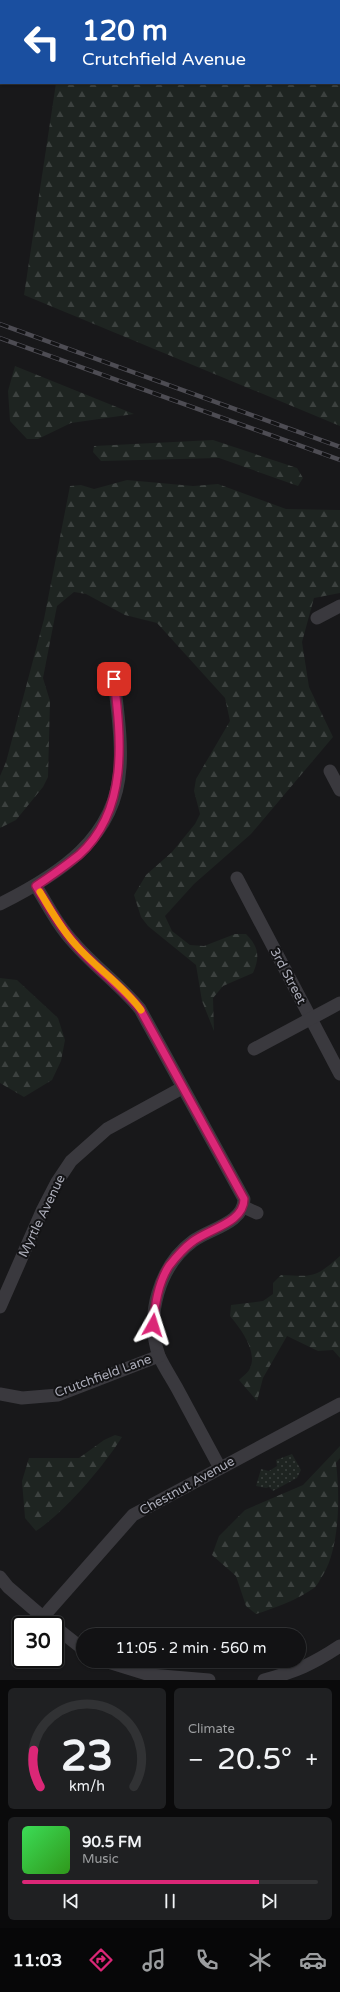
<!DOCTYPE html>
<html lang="en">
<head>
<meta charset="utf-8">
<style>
	body { margin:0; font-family:"Varela Round",sans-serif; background:#1f2022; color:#f1f3f6; height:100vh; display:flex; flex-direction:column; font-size:15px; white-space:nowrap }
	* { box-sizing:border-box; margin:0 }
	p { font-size:13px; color:#9c9ea0 }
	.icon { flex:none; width:22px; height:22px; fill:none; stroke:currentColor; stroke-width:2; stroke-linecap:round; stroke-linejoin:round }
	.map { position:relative; height:1680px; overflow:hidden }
	.panel { display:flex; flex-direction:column; gap:8px; padding:8px; background:#0a0a0b; flex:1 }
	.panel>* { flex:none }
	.banner { position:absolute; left:0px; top:0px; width:340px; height:84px; box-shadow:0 1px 3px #0004,0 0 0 1px #313234; background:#1a4fa0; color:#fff; overflow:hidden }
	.speed { position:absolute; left:12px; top:1616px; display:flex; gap:8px; font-size:20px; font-weight:700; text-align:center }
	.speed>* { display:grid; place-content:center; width:52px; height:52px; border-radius:50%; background:#121214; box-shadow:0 1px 3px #0004,0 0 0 1px #313234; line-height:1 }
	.speed .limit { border:2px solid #111; border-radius:6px; background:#fff; color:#111 }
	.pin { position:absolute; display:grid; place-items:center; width:34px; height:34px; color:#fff; margin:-17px; border-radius:8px; box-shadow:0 2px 6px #0006 }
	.me { position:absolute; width:44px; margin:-22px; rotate:6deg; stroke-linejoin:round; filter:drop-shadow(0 0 3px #0008) }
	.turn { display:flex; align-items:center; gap:14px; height:84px; padding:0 16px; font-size:18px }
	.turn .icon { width:52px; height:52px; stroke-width:2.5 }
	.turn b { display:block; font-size:28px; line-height:34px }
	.big { font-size:30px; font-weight:600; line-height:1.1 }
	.panel .widget { flex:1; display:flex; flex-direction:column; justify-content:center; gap:6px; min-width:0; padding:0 14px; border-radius:6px; background:#1f2022 }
	.panel .dial { align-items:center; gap:0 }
	.dial svg { height:104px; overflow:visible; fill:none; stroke:#313234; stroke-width:7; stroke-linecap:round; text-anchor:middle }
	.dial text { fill:#f1f3f6; stroke:none }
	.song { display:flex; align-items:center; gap:12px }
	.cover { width:48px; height:48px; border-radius:6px; background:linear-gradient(135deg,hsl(130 70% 55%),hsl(110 70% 35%)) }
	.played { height:4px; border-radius:2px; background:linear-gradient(90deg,#db2777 80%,#313234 80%) }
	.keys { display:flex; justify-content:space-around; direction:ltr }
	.heat { display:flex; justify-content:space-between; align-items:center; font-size:22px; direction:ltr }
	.panel .tiles { flex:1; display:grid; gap:8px; grid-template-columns:1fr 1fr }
	.widget:last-child { grid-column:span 2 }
	.trip { position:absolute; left:76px; top:1628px; width:230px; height:40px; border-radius:20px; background:#121214; box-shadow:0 1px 3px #0004,0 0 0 1px #313234; font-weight:600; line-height:40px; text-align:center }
	.dock { display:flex; height:64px; justify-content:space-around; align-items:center; background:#070708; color:#9c9ea0 }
	.dock .icon { width:28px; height:28px }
	.dock .active { color:#db2777 }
	.dock b { font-size:18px; color:#f1f3f6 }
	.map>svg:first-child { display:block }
</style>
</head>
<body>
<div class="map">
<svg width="340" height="1680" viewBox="0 0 340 1680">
	<defs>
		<pattern id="grass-dots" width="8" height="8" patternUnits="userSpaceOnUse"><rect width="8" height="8" fill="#1e2421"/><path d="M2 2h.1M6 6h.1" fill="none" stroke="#3c413f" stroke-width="1.8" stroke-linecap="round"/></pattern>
		<pattern id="forest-firs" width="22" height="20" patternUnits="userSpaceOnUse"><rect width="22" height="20" fill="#1e2421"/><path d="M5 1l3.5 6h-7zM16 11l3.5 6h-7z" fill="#3c413f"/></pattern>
	</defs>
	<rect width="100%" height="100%" fill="#18181a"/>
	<!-- grass -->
	<path fill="url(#grass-dots)" d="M 292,1454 L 301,1470 L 297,1478 L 273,1491 L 269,1487 L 266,1488 L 256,1486 L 261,1469 L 269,1471 L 277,1466 L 276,1460 Z"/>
	<!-- forest -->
	<g fill="url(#forest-firs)">
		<path d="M 214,0 L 340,0 L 340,426 L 24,295 L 56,83 L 339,83 L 339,1 L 212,1 Z"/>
		<path d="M 15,366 L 134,414 L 71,423 L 38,439 L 27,439 L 10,421 L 8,391 Z"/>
		<path d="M 213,440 L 297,468 L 303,478 L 298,486 L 219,458 L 101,461 L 93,452 L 94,446 Z"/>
		<path d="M 127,480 L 193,486 L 218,484 L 286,509 L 340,510 L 340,593 L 314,598 L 302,642 L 309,687 L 333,737 L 251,834 L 194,884 L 165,916 L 172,931 L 190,945 L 204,946 L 235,934 L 246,934 C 259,947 260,957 253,973 L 223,986 L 213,998 L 214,1031 L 202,1001 L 196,965 L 148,926 L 141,917 L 134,895 L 146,875 L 172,852 L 195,824 L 200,814 L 194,791 L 196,779 L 230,721 L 225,698 L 157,623 L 125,615 L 86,594 L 74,592 L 57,606 L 43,678 L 50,701 L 48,777 L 43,787 L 16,820 L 0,828 L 0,776 L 6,762 L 44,619 L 70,486 L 81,485 L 94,489 Z"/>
		<path d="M 0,978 L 17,980 L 58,1018 L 65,1040 L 61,1061 L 52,1080 L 24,1097 L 0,1083 Z"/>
		<path d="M 340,1256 L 340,1358 L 333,1350 L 318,1351 L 287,1336 L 263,1378 L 257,1401 L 239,1380 C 243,1376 249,1372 250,1368 C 258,1351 240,1328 230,1316 L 231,1305 L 263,1301 L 273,1294 L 273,1283 L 281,1275 C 314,1276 314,1279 340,1256 Z"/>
		<path d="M 115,1435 L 122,1437 C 103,1467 65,1512 36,1531 L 25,1518 L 22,1481 L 29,1458 L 79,1458 L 104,1440 Z"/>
		<path d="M 340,1446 L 340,1458 L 336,1463 C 340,1495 340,1547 323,1575 C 320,1579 318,1585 314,1588 C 297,1600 275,1608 256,1614 L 246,1606 L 236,1576 L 212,1555 L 219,1536 L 245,1510 L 303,1485 Z"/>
	</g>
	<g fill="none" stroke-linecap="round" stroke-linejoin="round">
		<!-- minor -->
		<g stroke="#3a393e" stroke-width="13">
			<path d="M 317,618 L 340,606"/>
			<path d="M 330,771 L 340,790"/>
			<path d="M 237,878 L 340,1074"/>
			<path d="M 36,886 C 48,906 59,927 75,944 C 95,967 120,985 140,1009 L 244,1199 C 244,1223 209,1229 193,1241 C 159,1266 145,1316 159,1356 C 164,1367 172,1379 178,1390 C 192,1416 206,1442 220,1468"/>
			<path d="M 0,904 C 58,875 116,839 120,767 C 122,738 117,708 114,679"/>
			<path d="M 254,1049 L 340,1003"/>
			<path d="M 244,1207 L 257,1213"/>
			<path d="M 0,1307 L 42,1211 L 57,1182 L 71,1161 L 107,1129 L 182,1088"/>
			<path d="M 0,1394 L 22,1398 L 58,1395 L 159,1356"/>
			<path d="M 0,1577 L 8,1587 L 52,1625"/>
			<path d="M 43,1617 L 133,1515 L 340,1404"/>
			<path d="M 55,1627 L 83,1649"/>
			<path d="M 105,1661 L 150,1675 L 209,1680"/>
			<path d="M 264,1680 C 295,1672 313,1664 340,1646"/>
		</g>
		<defs>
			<g id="rail">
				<path d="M 0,324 L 340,447"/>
				<path d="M 0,338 L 340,460"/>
			</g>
		</defs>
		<!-- rail casing -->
		<use href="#rail" stroke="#4d4c53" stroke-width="4.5"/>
		<!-- rail -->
		<use href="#rail" stroke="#131315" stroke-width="3" stroke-dasharray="9" stroke-linecap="butt"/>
	</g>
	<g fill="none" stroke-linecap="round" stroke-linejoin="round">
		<defs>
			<path id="route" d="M 114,679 C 121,739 129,810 79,855 C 65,866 51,876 36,886 C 48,906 59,926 75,944 C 95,968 120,985 140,1009 L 244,1199 C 244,1223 208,1229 192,1242 C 184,1248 176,1257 169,1266 C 158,1283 155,1305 153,1325"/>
		</defs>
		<!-- route casing -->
		<use href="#route" stroke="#8e194d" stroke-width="10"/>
		<!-- route -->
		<use href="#route" stroke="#db2777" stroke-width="7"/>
		<!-- slow -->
		<path stroke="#f59e0b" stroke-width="7" d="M 40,892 C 51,910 61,929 76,945 C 96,968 123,985 141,1010"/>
	</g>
	<g text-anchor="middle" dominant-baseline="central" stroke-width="4" stroke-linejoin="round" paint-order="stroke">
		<!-- street labels -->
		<g font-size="13" fill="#abacb8" stroke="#131315">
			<text transform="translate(288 976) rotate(62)">3rd Street</text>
			<text transform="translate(42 1216) rotate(-64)">Myrtle Avenue</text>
			<text transform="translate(103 1376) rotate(-20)">Crutchfield Lane</text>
			<text transform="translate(187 1486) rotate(-29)">Chestnut Avenue</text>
		</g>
	</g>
</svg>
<div class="speed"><div class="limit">30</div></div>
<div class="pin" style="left:114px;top:679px;background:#d93025"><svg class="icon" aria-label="arrive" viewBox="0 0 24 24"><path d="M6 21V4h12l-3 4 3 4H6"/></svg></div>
<svg class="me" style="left:153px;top:1325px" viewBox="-20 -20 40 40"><path d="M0-17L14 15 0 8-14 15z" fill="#db2777" stroke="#fff" stroke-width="4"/></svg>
<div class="trip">11:05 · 2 min · 560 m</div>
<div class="banner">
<div class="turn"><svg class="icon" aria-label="left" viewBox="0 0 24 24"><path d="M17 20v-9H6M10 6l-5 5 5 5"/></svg><div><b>120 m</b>Crutchfield Avenue</div></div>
</div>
</div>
<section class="panel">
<div class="tiles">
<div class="widget dial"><svg viewBox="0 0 100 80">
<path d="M14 69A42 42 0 1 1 86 69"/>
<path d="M14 69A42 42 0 0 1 9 41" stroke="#db2777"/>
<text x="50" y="56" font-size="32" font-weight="700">23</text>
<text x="50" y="72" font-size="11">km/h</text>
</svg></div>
<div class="widget"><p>Climate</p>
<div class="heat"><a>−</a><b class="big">20.5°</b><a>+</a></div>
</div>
<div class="widget">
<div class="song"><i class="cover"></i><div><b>90.5 FM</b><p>Music</p></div></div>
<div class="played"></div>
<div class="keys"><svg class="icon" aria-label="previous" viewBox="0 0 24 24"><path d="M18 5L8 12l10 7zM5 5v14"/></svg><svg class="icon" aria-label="pause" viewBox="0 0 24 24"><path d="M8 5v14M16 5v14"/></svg><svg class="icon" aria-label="next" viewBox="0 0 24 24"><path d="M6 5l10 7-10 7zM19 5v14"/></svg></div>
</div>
</div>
</section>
<nav class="dock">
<b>11:03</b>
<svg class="icon active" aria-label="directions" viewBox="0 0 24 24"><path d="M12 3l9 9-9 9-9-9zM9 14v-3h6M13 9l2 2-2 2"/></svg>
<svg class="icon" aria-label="music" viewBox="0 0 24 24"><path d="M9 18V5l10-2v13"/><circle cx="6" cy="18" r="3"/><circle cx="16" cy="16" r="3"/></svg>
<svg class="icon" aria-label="phone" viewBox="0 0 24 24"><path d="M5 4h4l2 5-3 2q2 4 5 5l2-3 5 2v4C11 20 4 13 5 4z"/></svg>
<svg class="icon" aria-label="climate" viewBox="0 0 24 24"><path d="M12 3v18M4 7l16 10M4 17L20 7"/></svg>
<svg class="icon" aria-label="car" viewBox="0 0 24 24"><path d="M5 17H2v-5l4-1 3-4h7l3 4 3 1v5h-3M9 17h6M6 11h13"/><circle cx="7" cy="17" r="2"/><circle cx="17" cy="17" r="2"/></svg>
</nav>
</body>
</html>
